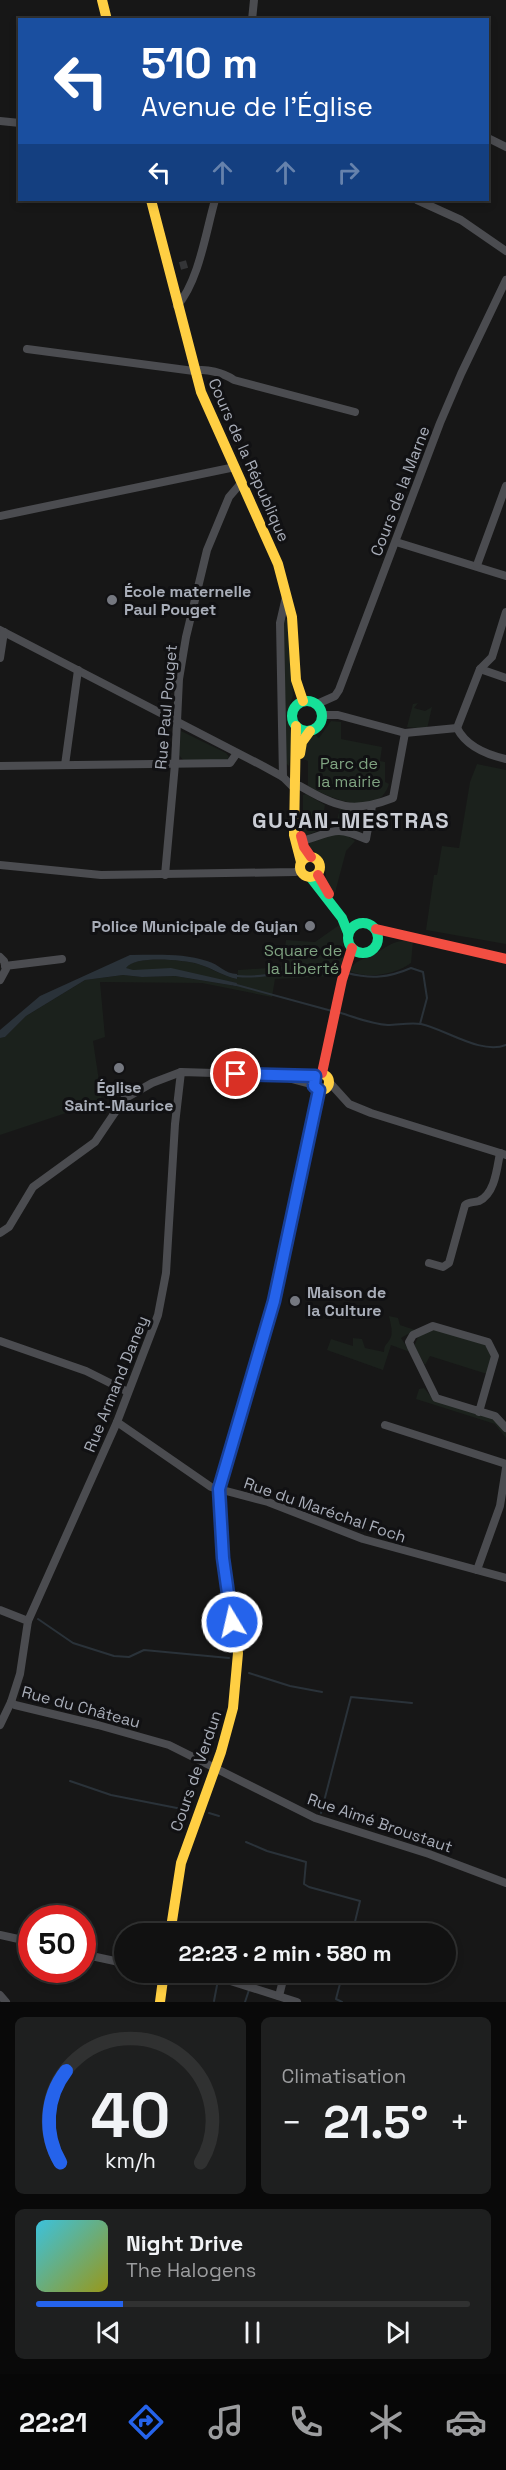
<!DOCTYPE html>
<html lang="fr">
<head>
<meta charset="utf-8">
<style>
	body { margin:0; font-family:"Space Grotesk",sans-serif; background:#1e1f1f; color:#f1f3f6; height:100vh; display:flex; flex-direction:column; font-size:22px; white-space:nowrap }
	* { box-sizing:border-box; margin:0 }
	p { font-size:20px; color:#9c9d9f }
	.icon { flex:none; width:33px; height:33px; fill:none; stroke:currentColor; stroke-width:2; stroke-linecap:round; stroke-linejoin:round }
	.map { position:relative; height:2002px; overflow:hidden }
	.panel { display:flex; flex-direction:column; gap:15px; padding:15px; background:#090909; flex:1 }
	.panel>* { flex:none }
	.top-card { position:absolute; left:18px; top:18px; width:471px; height:183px; border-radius:0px; box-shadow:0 3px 9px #0003,0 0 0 2px #303131; background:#1a4fa0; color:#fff; overflow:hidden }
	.speed { position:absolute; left:18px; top:1905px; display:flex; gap:12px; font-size:30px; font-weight:700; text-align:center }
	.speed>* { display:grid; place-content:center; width:78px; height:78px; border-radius:50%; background:#111; box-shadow:0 3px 9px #0003,0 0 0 2px #303131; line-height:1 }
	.speed .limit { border:9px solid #d22; background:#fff; color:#111 }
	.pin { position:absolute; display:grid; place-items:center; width:51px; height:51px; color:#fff; margin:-26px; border:3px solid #fff; border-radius:50%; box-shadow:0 2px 6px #0007 }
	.me { position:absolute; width:66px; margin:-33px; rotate:351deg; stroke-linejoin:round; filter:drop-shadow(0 0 4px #0008) }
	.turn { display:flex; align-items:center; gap:21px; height:126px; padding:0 24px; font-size:27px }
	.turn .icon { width:78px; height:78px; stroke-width:2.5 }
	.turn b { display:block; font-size:42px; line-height:51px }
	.lanes { display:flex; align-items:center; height:57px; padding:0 24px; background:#0003; justify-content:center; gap:30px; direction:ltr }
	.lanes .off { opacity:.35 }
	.big { font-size:45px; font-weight:600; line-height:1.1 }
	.panel .tile { flex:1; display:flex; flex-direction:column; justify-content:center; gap:9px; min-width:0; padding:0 21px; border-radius:9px; background:#1e1f1f }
	.panel .dial { align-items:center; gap:0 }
	.dial svg { height:156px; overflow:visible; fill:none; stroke:#303131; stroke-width:7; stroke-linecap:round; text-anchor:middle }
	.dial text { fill:#f1f3f6; stroke:none }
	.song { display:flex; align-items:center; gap:18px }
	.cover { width:72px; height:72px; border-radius:9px; background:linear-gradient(135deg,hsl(190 70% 55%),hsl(60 70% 35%)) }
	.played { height:6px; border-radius:3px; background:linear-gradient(90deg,#2563eb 20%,#303131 20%) }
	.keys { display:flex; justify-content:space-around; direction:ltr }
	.heat { display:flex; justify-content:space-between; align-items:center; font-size:33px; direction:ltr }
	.panel .tiles { flex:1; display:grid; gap:15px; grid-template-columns:1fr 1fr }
	.tile:last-child { grid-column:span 2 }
	.trip { position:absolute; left:114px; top:1923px; width:342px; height:60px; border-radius:30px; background:#111; box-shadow:0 3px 9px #0003,0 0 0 2px #303131; font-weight:600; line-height:60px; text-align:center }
	.tab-bar { display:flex; height:96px; justify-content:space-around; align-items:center; background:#070707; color:#9c9d9f }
	.tab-bar .icon { width:42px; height:42px }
	.tab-bar .selected { color:#2563eb }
	.tab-bar b { font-size:27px; color:#f1f3f6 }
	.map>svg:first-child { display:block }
</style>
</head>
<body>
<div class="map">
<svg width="506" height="2002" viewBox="0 0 506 2002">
	<rect width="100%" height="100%" fill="#171717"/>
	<!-- green -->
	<g fill="#1b211c">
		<path d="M 287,619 L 293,695 L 287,715 L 292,738 L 289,766 L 286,763 L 284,620 Z"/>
		<path d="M 418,703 L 414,708 L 425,711 L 432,707 L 427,729 L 407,727 L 413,704 Z"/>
		<path d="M 331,721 L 341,722 L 341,739 L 382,747 L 380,761 L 385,762 L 385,782 L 389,784 C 378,820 330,798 308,786 L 308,761 L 303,759 L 301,755 L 307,739 L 315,735 L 319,738 Z"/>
		<path d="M 181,731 L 226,753 L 229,757 L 227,760 L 184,761 L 179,755 Z"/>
		<path d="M 477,764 L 506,770 L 506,944 L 426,930 L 434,875 L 437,875 L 442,846 L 459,848 L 470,782 Z"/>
		<path d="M 306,794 L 325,805 L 321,829 L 306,836 L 303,834 L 303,795 Z"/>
		<path d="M 340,809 L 363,812 L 365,814 L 360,830 L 338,826 L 336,824 Z"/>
		<path d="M 330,834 L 346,835 L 355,841 L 346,851 L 335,893 L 327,886 L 324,860 L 309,847 L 310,843 Z"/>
		<path d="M 342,923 L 344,960 L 335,976 L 275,979 L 272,997 L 202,983 L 100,982 L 105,1037 L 93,1041 L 102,1101 L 0,1135 L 0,1038 L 5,1037 L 26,1016 L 85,980 L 123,975 L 142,977 L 175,976 L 236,986 L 236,983 L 226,981 L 133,971 L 125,968 C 135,955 183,960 198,964 C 211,968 223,976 237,979 L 238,970 L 283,967 L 286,940 L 315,942 Z"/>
		<path d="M 413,940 L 411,963 C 394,975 369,979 349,971 C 355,961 359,961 368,957 C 387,949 389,940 413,940 Z"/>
		<path d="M 389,1316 L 398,1318 L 400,1325 L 415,1330 L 401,1338 L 410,1352 L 391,1345 L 383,1370 L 327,1350 L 331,1339 L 353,1346 L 353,1338 L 362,1339 L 365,1348 L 384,1352 C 384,1344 388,1344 391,1337 C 393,1330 390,1322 389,1316 Z"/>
		<path d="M 434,1329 L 486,1345 L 491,1357 L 487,1374 L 430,1356 L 425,1365 L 414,1346 L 418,1337 Z"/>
		<path d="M 424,1388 L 432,1398 L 494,1419 L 506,1432 L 506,1438 L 495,1424 L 416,1399 L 419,1389 Z"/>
	</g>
	<!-- water -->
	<path fill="#2a3239" d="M 130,955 C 155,955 183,953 207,961 C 219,964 225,974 237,974 L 237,979 C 223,976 212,968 198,964 C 183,960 135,955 126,968 L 133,970 L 171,968 L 237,983 L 236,986 L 175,976 L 142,977 L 123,975 L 85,980 L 26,1016 L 5,1037 L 0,1038 L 0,1030 L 40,996 Z"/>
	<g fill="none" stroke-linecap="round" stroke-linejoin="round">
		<!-- stream -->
		<g stroke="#2a3239" stroke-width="2">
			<path d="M 347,973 C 371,979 388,978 411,968 L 423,972 L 427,998 L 420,1024"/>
			<path d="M 237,976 C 271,980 306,963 342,972"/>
			<path d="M 233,984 L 332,1011"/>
			<path d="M 338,1012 C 354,1017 371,1024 388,1025 C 398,1025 410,1022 421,1024 C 445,1029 481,1055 506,1045"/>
			<path d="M 38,1619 L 73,1643 L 114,1656 L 129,1657 L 144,1650 L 229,1658"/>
			<path d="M 249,1673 L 290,1686 L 322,1692"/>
			<path d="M 70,1781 L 111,1795 L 187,1810"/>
			<path d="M 209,1813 L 219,1816"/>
			<path d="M 321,1813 L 351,1697 L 412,1703"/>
			<path d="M 246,1842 L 267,1851 L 306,1862 L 304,1884 L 309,1887 L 360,1901 L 352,1934"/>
			<path d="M 214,2001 L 218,1980"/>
			<path d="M 245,2002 L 249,1990"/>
			<path d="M 342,2002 L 336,1999 L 343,1972"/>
		</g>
		<!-- street-tunnel -->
		<path stroke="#343537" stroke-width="8" stroke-dasharray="8 4" stroke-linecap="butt" d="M 180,266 L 187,264"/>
		<!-- street -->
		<g stroke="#4b4c50" stroke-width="8">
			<path d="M 252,20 L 254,0"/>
			<path d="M 0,121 L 20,123"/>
			<path d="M 488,138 L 506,147"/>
			<path d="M 417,200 L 461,220 L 506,251"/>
			<path d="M 177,306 C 199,281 206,231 215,200"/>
			<path d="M 27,349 L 194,371 C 206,368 224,373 234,380 L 355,412"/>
			<path d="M 0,516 L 235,467"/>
			<path d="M 396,542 L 506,576"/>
			<path d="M 477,565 L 506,486"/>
			<path d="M 0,630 L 263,766 L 283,777 L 294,788"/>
			<path d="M 0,658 L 4,632"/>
			<path d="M 480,669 L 506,678"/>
			<path d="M 317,704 L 335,696 L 339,690 L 440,423 L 461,374 L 506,280"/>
			<path d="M 322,715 L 338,715 L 405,733 L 457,728 L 480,669 L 492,657 L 506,612"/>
			<path d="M 457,728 C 466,746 488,755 506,759"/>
			<path d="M 65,765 L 78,670"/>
			<path d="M 0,766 L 230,763 L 237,753"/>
			<path d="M 283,777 L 280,623 L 286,597"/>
			<path d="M 300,786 C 337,807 352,814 393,798 L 405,733"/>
			<path d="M 302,841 C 334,833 331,824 366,839 L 372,806"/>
			<path d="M 0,865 L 101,875 L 295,872 L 300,870"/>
			<path d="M 165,875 L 175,764 L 179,679 L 186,637 L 207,550 L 229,497 L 242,482"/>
			<path d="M 0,957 L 4,961 L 6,969 L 0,980"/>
			<path d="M 5,966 L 62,959"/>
			<path d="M 284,1077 L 314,1085"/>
			<path d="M 330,1083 L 349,1104 L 371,1113 L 506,1155"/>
			<path d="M 0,1233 L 9,1227 L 33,1187 L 95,1142 L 124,1099 L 152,1083 L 181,1072 L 315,1076"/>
			<path d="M 429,1263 L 443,1267 L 449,1263 L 465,1205 C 470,1201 473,1203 479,1201 C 495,1194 497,1168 500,1153"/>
			<path d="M 0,1341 L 86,1371 L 128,1392"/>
			<path d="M 479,1412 L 495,1356 L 488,1342 L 433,1326 L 413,1335 L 409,1342 L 411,1347 L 436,1398 L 495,1416 L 506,1428"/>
			<path d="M 117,1422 L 211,1487 L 268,1502 L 363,1539 L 506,1578"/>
			<path d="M 385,1425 L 506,1464"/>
			<path d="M 477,1570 L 500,1506 L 506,1468"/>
			<path d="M 0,1610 L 28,1621 L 20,1674 L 11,1702 L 15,1705 L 98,1725 L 169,1745 L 315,1818 L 429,1854 L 506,1883"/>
			<path d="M 28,1621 L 117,1422 L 158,1315 L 166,1273 L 175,1124 L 181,1072"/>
			<path d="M 0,1725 L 11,1702"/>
			<path d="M 293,1934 L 296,1927 L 303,1925 L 310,1930 L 309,1934"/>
			<path d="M 0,1935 L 32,1942"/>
			<path d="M 82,1954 L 124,1963"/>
			<path d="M 202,1972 L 297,2002"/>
			<path d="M 0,1995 L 6,2002"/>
			<path d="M 279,1996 L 285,1972"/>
		</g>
		<!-- fast -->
		<g stroke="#16e098" stroke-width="10">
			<circle cx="307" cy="716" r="15"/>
			<path d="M 311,878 L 342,918 L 348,933"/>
			<circle cx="363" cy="938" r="15"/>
			<path d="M 221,1528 L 219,1489 L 274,1301 L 319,1090"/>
		</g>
		<!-- slow -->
		<g stroke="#ffcf43" stroke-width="10">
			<path d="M 102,0 L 107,20"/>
			<path d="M 151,200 L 201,392 L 278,564 L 292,617 L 296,680 L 303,701"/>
			<path d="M 296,726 L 294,835 L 301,862"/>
			<path d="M 300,754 L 302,742 L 310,731"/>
			<circle cx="310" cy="867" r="10"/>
			<circle cx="321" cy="1082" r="8"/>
			<path d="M 170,1934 L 181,1863 L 221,1752 L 233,1708 L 238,1653 L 223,1558 L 221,1528"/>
			<path d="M 160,2002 L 164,1972"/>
		</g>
		<!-- jam -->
		<g stroke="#f24e42" stroke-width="10">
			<path d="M 301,836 L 304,847 L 311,857"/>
			<path d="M 318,875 L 329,894"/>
			<path d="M 376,929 L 506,959"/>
			<path d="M 322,1073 L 342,980 L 352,948"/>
		</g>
	</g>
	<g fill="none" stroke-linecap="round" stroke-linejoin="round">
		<defs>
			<path id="route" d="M 232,1622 L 223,1558 L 219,1489 L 274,1301 L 319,1090 L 314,1086 L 315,1076 L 236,1074"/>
		</defs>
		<!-- route casing -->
		<use href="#route" stroke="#184099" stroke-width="15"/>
		<!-- route -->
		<use href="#route" stroke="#2563eb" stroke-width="10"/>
	</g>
	<!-- markers -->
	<g fill="#757880" stroke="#111113" stroke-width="2">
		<circle cx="112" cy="600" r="6"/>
		<circle cx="310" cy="926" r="6"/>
		<circle cx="119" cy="1068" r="6"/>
		<circle cx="295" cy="1301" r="6"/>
	</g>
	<g text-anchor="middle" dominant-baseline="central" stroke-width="6" stroke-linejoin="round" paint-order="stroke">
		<!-- street labels -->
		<g font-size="16" fill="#a8adb8" stroke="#111113">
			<text transform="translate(249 460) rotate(66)">Cours de la République</text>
			<text transform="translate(400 491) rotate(-69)">Cours de la Marne</text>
			<text transform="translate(166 707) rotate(-85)">Rue Paul Pouget</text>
			<text transform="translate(116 1384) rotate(-68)">Rue Armand Daney</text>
			<text transform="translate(325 1510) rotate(19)">Rue du Maréchal Foch</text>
			<text transform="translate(81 1707) rotate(15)">Rue du Château</text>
			<text transform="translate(196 1771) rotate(-71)">Cours de Verdun</text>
			<text transform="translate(380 1823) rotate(19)">Rue Aimé Broustaut</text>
		</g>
		<!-- poi labels -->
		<g font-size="16" font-weight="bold" fill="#a8adb8" stroke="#111113" text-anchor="start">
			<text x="124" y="591">École maternelle<tspan x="124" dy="18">Paul Pouget</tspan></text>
			<text x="298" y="926" text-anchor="end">Police Municipale de Gujan</text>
			<text x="119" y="1087" text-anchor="middle">Église<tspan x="119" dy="18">Saint-Maurice</tspan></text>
			<text x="307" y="1292">Maison de<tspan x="307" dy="18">la Culture</tspan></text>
		</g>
		<!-- park labels -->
		<g font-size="16" fill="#7fa381" stroke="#111113">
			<text x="349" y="763">Parc de<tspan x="349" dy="18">la mairie</tspan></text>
			<text x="303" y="950">Square de<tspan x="303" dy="18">la Liberté</tspan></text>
		</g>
		<!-- district labels -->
		<g font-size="22" font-weight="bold" letter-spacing="1.5" fill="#c9ccd4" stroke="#111113">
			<text x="351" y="820">GUJAN-MESTRAS</text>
		</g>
	</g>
</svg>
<div class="speed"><div class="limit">50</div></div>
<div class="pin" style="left:236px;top:1074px;background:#d93025"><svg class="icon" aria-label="arrive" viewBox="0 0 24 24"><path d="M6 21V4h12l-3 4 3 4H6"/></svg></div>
<svg class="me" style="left:232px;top:1622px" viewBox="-20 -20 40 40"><circle r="17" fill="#2563eb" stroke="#fff" stroke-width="3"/><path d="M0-11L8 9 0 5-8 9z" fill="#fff"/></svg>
<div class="trip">22:23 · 2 min · 580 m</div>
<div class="top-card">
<div class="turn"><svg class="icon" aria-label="left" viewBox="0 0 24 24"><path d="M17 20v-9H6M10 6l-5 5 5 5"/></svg><div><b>510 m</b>Avenue de l'Église</div></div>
<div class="lanes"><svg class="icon" aria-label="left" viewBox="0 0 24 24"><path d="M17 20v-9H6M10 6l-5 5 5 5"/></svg><svg class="icon off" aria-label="ahead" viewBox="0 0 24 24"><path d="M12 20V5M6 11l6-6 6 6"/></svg><svg class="icon off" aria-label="ahead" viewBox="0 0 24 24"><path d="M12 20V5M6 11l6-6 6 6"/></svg><svg class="icon off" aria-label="right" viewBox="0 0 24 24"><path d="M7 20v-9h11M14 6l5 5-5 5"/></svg></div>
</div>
</div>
<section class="panel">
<div class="tiles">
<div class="tile dial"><svg viewBox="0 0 100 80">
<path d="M14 69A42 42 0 1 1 86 69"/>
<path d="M14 69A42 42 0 0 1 17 22" stroke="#2563eb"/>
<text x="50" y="56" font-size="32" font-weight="700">40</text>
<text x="50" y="72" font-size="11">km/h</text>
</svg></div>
<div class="tile"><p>Climatisation</p>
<div class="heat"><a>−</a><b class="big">21.5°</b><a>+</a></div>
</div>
<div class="tile">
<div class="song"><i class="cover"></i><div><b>Night Drive</b><p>The Halogens</p></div></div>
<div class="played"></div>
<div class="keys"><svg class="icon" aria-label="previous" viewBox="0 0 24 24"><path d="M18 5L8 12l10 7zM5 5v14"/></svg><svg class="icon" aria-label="pause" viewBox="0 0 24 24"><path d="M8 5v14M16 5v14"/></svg><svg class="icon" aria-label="next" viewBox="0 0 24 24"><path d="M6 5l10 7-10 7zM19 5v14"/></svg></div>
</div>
</div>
</section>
<nav class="tab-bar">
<b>22:21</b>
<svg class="icon selected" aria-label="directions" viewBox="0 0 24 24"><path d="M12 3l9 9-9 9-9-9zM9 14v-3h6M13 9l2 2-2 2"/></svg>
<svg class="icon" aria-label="music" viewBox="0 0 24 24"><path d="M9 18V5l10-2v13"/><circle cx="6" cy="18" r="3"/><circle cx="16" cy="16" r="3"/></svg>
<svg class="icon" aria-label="phone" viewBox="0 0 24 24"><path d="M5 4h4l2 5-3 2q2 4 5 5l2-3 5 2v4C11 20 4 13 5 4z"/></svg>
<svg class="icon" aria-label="climate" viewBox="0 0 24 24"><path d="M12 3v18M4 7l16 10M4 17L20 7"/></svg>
<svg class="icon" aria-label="car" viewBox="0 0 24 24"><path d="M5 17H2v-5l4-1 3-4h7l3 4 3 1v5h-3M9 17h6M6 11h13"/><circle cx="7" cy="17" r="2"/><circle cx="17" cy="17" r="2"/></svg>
</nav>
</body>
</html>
